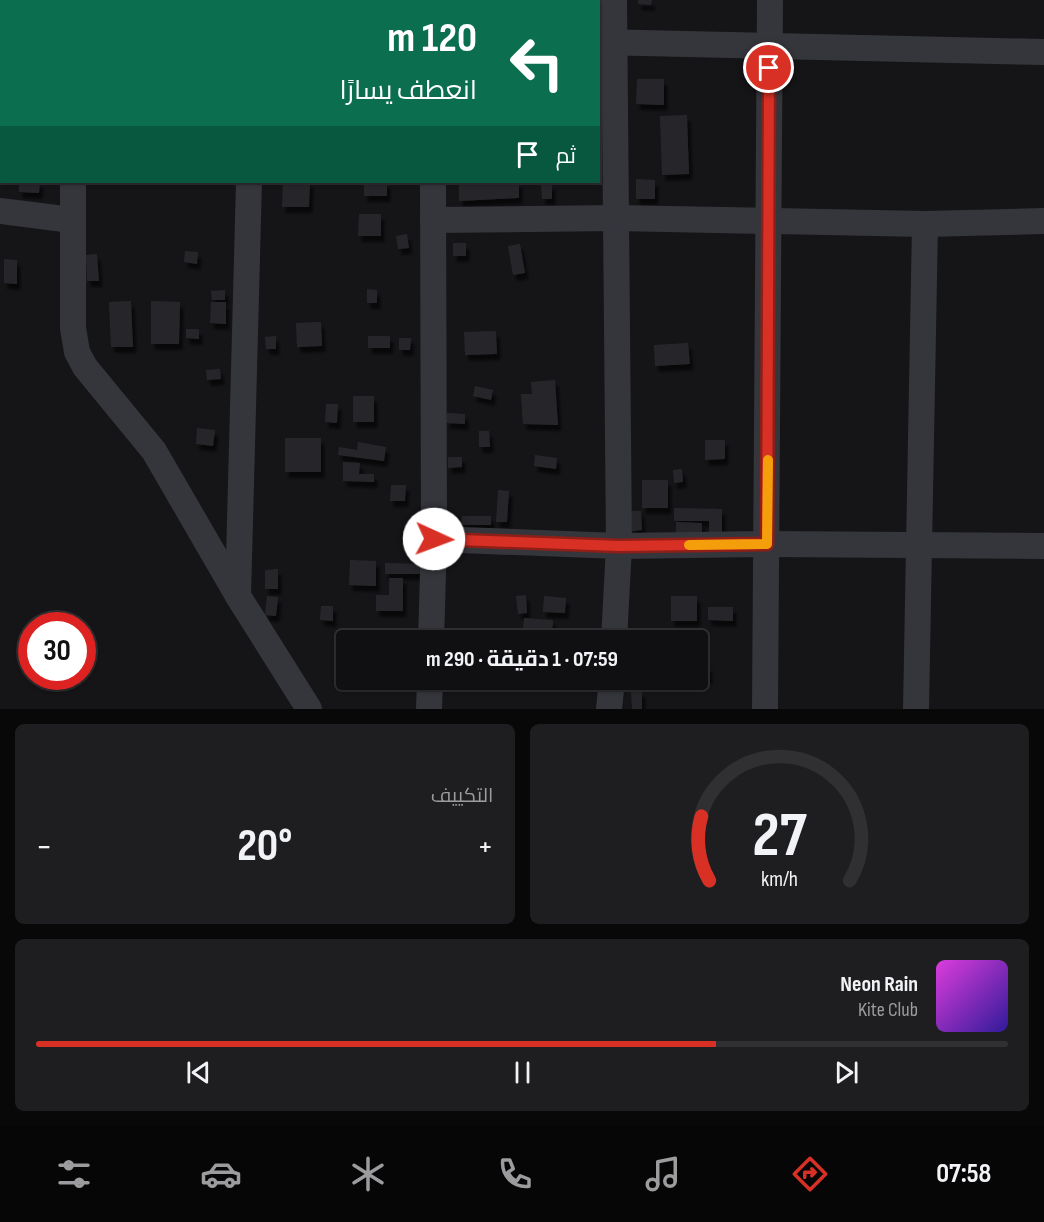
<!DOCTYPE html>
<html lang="ar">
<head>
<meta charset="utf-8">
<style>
	body { margin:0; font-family:"Sofia Sans Condensed",Cairo,sans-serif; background:#1e1d1f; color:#f1f3f6; direction:rtl; height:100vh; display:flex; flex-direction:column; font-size:22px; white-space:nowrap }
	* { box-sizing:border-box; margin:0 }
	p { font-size:20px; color:#9c9c9f }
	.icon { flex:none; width:33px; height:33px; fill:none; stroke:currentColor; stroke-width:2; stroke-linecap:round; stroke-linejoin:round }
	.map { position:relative; height:709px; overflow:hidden; direction:ltr }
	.sheet { display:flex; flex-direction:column; gap:15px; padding:15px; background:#090809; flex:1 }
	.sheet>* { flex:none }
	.top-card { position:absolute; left:0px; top:0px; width:600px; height:183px; box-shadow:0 2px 4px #0004,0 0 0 2px #302f31; direction:rtl; background:#0b6e4f; color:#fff; overflow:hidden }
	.speed { position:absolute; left:18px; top:612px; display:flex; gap:12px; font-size:30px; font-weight:700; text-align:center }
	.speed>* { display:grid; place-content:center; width:78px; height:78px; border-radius:50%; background:#100f11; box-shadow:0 2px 4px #0004,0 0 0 2px #302f31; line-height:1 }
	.speed .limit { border:9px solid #d22; background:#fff; color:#111 }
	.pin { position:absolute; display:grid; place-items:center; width:51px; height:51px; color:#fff; margin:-26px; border:3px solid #fff; border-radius:50%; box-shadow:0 2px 6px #0007 }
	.me { position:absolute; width:66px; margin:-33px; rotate:92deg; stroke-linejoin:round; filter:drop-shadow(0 0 4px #0008) }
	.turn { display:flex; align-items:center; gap:21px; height:126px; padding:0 24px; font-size:27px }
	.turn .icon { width:78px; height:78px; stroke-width:2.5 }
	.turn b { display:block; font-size:42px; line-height:51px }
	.then { display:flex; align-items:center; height:57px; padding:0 24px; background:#0003; gap:12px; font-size:22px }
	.big { font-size:45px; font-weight:700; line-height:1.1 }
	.sheet .card { flex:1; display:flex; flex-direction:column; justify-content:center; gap:9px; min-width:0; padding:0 21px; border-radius:9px; background:#1e1d1f }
	.sheet .dial { align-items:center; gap:0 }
	.dial svg { height:156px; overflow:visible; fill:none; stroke:#302f31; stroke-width:7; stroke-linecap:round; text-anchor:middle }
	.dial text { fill:#f1f3f6; stroke:none }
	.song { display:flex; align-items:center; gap:18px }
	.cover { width:72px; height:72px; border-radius:9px; background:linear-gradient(135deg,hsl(300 70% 55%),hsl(250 70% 35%)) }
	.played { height:6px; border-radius:3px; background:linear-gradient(90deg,#d93025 70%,#302f31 70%) }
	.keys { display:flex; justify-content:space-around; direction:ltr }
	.heat { display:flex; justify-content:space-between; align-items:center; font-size:33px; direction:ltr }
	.sheet .tiles { flex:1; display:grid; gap:15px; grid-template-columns:1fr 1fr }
	.card:last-child { grid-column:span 2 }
	.trip { position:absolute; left:336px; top:630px; width:372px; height:60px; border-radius:6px; background:#100f11; box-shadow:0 2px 4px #0004,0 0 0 2px #302f31; font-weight:700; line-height:60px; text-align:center; direction:rtl }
	.tabs { display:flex; height:96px; justify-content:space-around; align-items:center; background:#060607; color:#9c9c9f }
	.tabs .icon { width:42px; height:42px }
	.tabs .selected { color:#d93025 }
	.tabs b { font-size:27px; color:#f1f3f6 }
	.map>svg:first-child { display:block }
</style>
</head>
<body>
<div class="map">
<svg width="1044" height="709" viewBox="0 0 1044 709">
	<defs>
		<filter id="shadow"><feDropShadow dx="3.5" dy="6" stdDeviation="1.5" flood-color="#0009"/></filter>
	</defs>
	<rect width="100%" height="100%" fill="#151417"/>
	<!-- building -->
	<g fill="#28272b" filter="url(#shadow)">
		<path d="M 638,0 L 652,0 L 651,5 L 638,4 Z"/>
		<path d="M 637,79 L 664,79 L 664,105 L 636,104 Z"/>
		<path d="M 687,115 L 689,174 L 662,175 L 660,116 Z"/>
		<path d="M 636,179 L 655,180 L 655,199 L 636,199 Z"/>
		<path d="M 19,182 L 40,182 L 39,193 L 19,192 Z"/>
		<path d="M 283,182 L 310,182 L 309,207 L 282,207 Z"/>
		<rect x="364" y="182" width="23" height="14"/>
		<path d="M 459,182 L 519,182 L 519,198 L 459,201 Z"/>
		<path d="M 541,184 L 552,184 L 552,199 L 542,199 Z"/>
		<path d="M 359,214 L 381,214 L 381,236 L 358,236 Z"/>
		<path d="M 407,234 L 409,248 L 398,249 L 396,236 Z"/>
		<rect x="453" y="243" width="13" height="13"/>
		<path d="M 520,244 L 525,273 L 513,275 L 508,246 Z"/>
		<path d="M 185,251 L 198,252 L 197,264 L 184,262 Z"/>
		<path d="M 97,254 L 99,281 L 87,281 L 86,255 Z"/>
		<path d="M 4,259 L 17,260 L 17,284 L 4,283 Z"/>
		<path d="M 367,289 L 377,290 L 377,303 L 367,303 Z"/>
		<path d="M 225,290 L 225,300 L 212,300 L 211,291 Z"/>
		<path d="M 131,301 L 133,347 L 111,347 L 109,302 Z"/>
		<path d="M 151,301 L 180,302 L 179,344 L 151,344 Z"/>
		<path d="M 211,302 L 226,302 L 226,324 L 210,323 Z"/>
		<path d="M 321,322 L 322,346 L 297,347 L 296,323 Z"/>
		<path d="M 186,329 L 199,329 L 199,339 L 186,338 Z"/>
		<path d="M 496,331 L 497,354 L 465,355 L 464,332 Z"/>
		<path d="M 276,336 L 276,349 L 266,349 L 265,337 Z"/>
		<rect x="368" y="336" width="22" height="12"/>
		<path d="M 399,338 L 411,338 L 410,350 L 399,350 Z"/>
		<path d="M 688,343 L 690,364 L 655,366 L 654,345 Z"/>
		<path d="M 220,369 L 221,379 L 207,380 L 206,370 Z"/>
		<path d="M 555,380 L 558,425 L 523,424 L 521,394 L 532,394 L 531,382 Z"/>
		<path d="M 475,386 L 493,390 L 491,400 L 473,396 Z"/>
		<rect x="353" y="396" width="21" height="26"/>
		<path d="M 326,404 L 338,404 L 337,423 L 325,422 Z"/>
		<path d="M 447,413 L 465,414 L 465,424 L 446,423 Z"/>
		<path d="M 197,428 L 215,430 L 213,446 L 196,444 Z"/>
		<path d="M 479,431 L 489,431 L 490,447 L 479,447 Z"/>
		<rect x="285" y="438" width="36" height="34"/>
		<path d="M 705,440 L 725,440 L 725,459 L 705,460 Z"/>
		<path d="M 358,442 L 386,447 L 384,461 L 338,455 L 339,447 L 357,450 Z"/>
		<path d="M 535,455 L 557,458 L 556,469 L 534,466 Z"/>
		<path d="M 448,457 L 462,457 L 462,467 L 448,468 Z"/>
		<path d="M 343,462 L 360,463 L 359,474 L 374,474 L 374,482 L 343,481 Z"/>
		<path d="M 682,469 L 683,482 L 674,483 L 673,470 Z"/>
		<rect x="642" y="480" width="26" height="28"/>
		<path d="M 391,485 L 406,485 L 405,501 L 390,501 Z"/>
		<path d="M 498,490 L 509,491 L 507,522 L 496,522 Z"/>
		<path d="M 674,508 L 722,509 L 722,534 L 709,533 L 709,521 L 674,521 Z"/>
		<path d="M 631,511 L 641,511 L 642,530 L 632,531 Z"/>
		<path d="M 462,516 L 491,516 L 491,525 L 461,525 Z"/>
		<path d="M 676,522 L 702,523 L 702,533 L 676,533 Z"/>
		<path d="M 350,560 L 376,561 L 376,586 L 349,585 Z"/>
		<path d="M 385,563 L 420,564 L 420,574 L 385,574 Z"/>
		<path d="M 278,569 L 278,589 L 265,589 L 265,570 Z"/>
		<path d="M 389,578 L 403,578 L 403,611 L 376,611 L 376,595 L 389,595 Z"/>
		<path d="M 526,595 L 527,613 L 518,614 L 516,596 Z"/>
		<path d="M 267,596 L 278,597 L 276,616 L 265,615 Z"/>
		<path d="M 544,596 L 566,598 L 565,613 L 543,612 Z"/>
		<rect x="671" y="596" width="26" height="25"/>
		<path d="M 321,606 L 333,606 L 333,621 L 320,620 Z"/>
		<path d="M 708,607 L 733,607 L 733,621 L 708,620 Z"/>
		<path d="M 524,618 L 553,620 L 552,632 L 523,630 Z"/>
		<rect x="698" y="666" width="11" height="12"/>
		<path d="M 642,691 L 642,709 L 632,709 L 631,692 Z"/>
	</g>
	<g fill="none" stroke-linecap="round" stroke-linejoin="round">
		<!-- minor -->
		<g stroke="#35363c" stroke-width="26">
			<path d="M 76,0 L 76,2"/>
			<path d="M 614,0 L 619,546 L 614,640"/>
			<path d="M 254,2 L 254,0"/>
			<path d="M 433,2 L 433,0"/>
			<path d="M 0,29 L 2,29"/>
			<path d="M 598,42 L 1044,52"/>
			<path d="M 73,182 L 73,328 L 77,352 L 85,367 L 154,451 L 238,596 L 309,709"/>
			<path d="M 0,211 L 72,220"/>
			<path d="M 433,220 L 616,218 L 925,224 L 1044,221"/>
			<path d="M 434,539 L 619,546 L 767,544 L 1044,546"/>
			<path d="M 238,596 L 249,182"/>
			<path d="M 431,640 L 434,539 L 433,182"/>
			<path d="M 429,709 L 430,680"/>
			<path d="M 609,709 L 612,680"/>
			<path d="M 765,709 L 770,0"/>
			<path d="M 916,709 L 925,224"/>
		</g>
	</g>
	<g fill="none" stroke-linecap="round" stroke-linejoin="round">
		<defs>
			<path id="route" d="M 434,539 L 619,546 L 767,544 L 769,68"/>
		</defs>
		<!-- route casing -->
		<use href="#route" stroke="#8d1f18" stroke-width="15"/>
		<!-- route -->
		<use href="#route" stroke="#d93025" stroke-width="10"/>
		<!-- slow -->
		<path stroke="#f59e0b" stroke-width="10" d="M 689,545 L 767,544 L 768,460"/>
	</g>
</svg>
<div class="speed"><div class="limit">30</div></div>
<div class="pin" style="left:769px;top:68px;background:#d93025"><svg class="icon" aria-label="arrive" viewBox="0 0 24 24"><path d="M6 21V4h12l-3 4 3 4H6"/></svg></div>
<svg class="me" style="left:434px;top:539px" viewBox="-20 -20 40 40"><circle r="19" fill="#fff"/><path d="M0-13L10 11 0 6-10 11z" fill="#d93025"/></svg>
<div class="trip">07:59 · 1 دقيقة · 290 m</div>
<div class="top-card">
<div class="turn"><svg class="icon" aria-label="left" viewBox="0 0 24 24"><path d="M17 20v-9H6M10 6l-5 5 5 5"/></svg><div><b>120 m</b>انعطف يسارًا</div></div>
<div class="then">ثم<svg class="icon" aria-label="arrive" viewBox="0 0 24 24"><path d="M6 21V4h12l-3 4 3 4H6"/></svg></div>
</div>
</div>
<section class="sheet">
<div class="tiles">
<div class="card dial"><svg viewBox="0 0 100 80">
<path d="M14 69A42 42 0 1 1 86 69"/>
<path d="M14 69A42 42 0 0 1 10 36" stroke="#d93025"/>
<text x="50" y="56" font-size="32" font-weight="700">27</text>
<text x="50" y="72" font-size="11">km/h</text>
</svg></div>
<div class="card"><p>التكييف</p>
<div class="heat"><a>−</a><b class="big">20°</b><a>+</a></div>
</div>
<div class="card">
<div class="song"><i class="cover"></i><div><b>Neon Rain</b><p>Kite Club</p></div></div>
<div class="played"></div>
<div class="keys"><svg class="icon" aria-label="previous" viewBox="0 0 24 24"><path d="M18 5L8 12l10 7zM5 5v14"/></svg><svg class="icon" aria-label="pause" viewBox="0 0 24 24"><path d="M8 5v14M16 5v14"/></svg><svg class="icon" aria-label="next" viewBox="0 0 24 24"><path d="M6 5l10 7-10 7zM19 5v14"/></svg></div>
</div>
</div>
</section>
<nav class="tabs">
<b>07:58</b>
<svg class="icon selected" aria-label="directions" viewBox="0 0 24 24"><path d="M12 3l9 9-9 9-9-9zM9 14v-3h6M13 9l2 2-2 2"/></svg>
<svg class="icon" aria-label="music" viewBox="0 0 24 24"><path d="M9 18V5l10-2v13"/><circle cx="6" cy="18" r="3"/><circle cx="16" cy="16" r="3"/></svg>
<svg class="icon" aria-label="phone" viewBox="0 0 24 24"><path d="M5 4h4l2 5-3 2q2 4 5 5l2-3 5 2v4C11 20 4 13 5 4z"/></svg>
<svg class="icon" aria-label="climate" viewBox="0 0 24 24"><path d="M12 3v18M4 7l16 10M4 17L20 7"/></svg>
<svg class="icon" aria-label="car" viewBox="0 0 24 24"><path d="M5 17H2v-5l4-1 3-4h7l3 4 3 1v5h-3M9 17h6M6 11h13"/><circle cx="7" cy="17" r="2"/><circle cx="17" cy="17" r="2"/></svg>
<svg class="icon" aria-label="filters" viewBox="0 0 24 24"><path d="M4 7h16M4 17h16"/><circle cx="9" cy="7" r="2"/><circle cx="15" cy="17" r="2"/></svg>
</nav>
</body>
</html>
